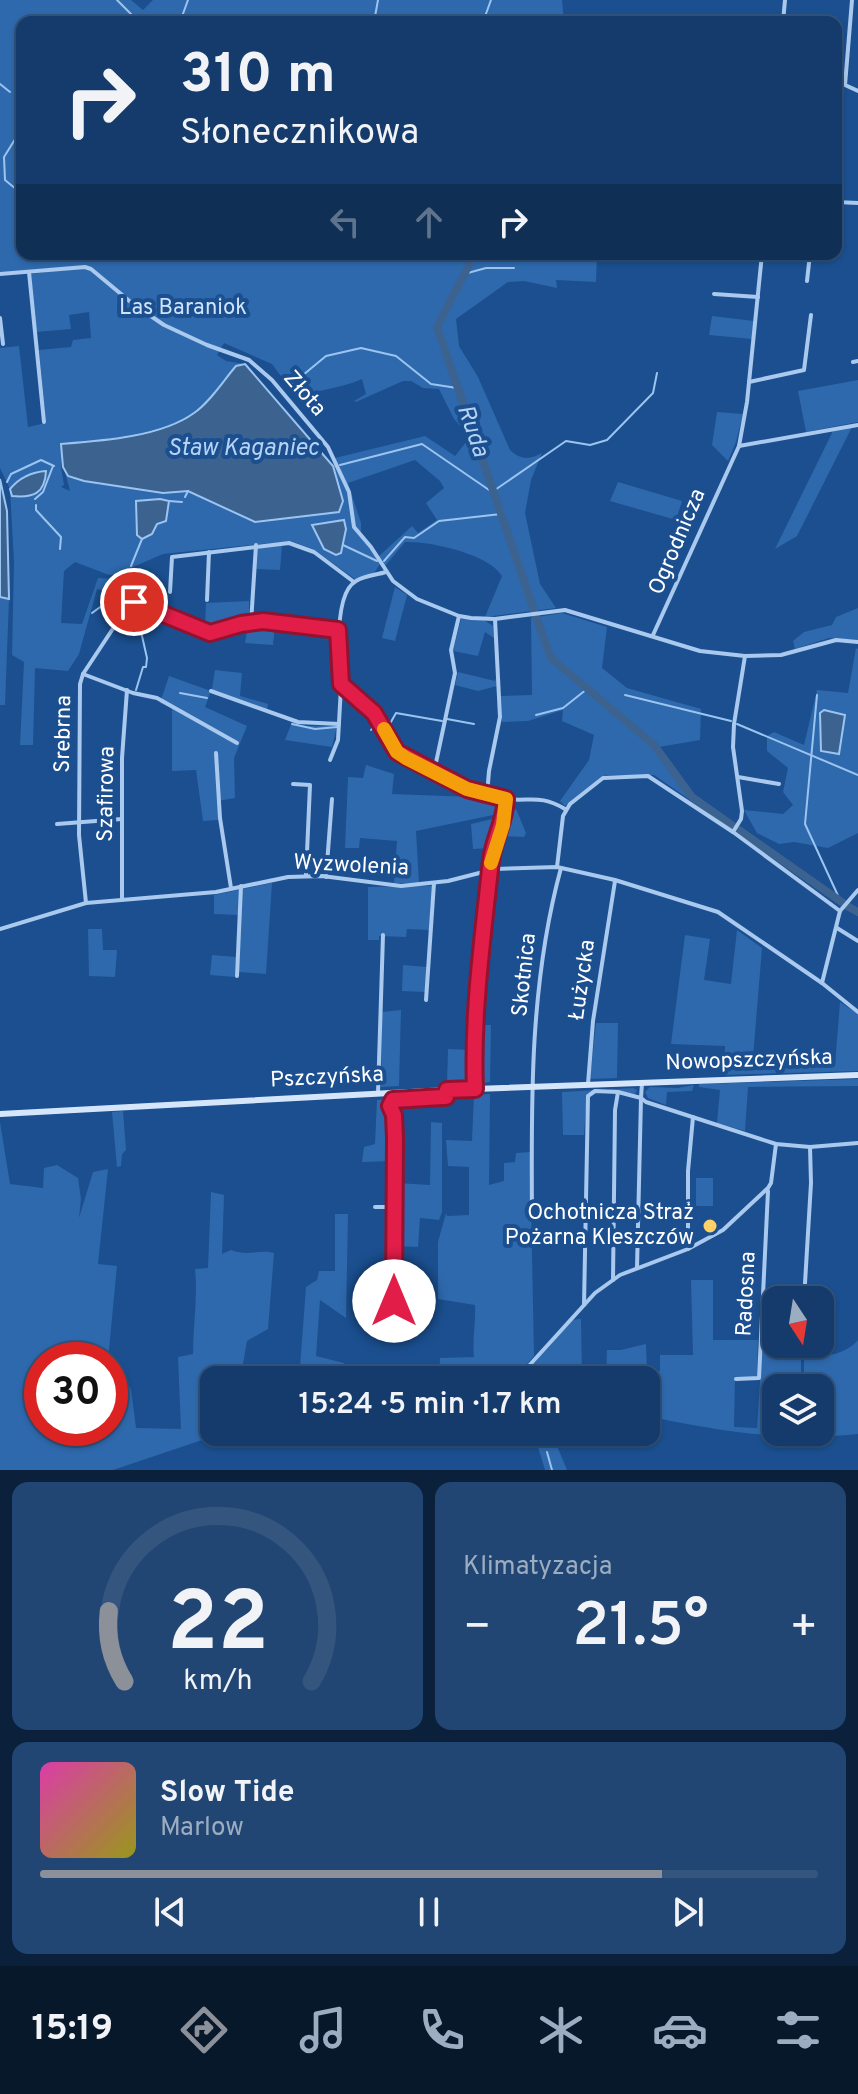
<!DOCTYPE html>
<html lang="pl">
<head>
<meta charset="utf-8">
<style>
	body { margin:0; font-family:Overpass,sans-serif; background:#214673; color:#f1f3f6; height:100vh; display:flex; flex-direction:column; font-size:30px; white-space:nowrap }
	* { box-sizing:border-box; margin:0 }
	p { font-size:26px; color:#9dadc1 }
	.icon { flex:none; width:44px; height:44px; fill:none; stroke:currentColor; stroke-width:2; stroke-linecap:round; stroke-linejoin:round }
	.map { position:relative; height:1470px; overflow:hidden }
	.details { display:flex; flex-direction:column; gap:12px; padding:12px; background:#0b203b; flex:1 }
	.details>* { flex:none }
	.hud { position:absolute; left:16px; top:16px; width:826px; height:244px; border-radius:16px; box-shadow:0 2px 6px #0004,0 0 0 2px #33557e; background:#143b6b; color:#f1f3f6; overflow:hidden }
	.needle { width:52px; rotate:168deg }
	.tools { position:absolute; left:762px; top:1286px; display:grid; gap:16px }
	.tools a { display:grid; place-items:center; width:72px; height:72px; border-radius:16px; background:#143b6b; box-shadow:0 2px 6px #0004,0 0 0 2px #33557e; font-size:40px }
	.speed { position:absolute; left:24px; top:1342px; display:flex; gap:16px; font-size:40px; font-weight:700; text-align:center }
	.speed>* { display:grid; place-content:center; width:104px; height:104px; border-radius:50%; background:#143b6b; box-shadow:0 2px 6px #0004,0 0 0 2px #33557e; line-height:1 }
	.speed .limit { border:12px solid #d22; background:#fff; color:#111 }
	.pin { position:absolute; display:grid; place-items:center; width:68px; height:68px; color:#fff; margin:-34px; border:4px solid #fff; border-radius:50%; box-shadow:0 2px 8px #0007 }
	.me { position:absolute; width:88px; margin:-44px; rotate:0deg; stroke-linejoin:round; filter:drop-shadow(0 0 6px #0008) }
	.turn { display:flex; align-items:center; gap:28px; height:168px; padding:0 32px; font-size:36px }
	.turn .icon { width:104px; height:104px; stroke-width:2.5 }
	.turn b { display:block; font-size:56px; line-height:68px }
	.lanes { display:flex; align-items:center; height:76px; padding:0 32px; background:#0003; justify-content:center; gap:40px; direction:ltr }
	.lanes .off { opacity:.35 }
	.big { font-size:60px; font-weight:600; line-height:1.1 }
	.details .tile { flex:1; display:flex; flex-direction:column; justify-content:center; gap:12px; min-width:0; padding:0 28px; border-radius:16px; background:#214673 }
	.details .dial { align-items:center; gap:0 }
	.dial svg { height:208px; overflow:visible; fill:none; stroke:#33557e; stroke-width:7; stroke-linecap:round; text-anchor:middle }
	.dial text { fill:#f1f3f6; stroke:none }
	.song { display:flex; align-items:center; gap:24px }
	.cover { width:96px; height:96px; border-radius:12px; background:linear-gradient(135deg,hsl(320 70% 55%),hsl(60 70% 35%)) }
	.played { height:8px; border-radius:4px; background:linear-gradient(90deg,#8c9099 80%,#33557e 80%) }
	.keys { display:flex; justify-content:space-around; direction:ltr }
	.heat { display:flex; justify-content:space-between; align-items:center; font-size:44px; direction:ltr }
	.details .tiles { flex:1; display:grid; gap:12px; grid-template-columns:1fr 1fr }
	.tile:last-child { grid-column:span 2 }
	.trip { position:absolute; left:200px; top:1366px; width:460px; height:80px; border-radius:16px; background:#143b6b; box-shadow:0 2px 6px #0004,0 0 0 2px #33557e; font-weight:600; line-height:80px; text-align:center }
	.dock { display:flex; height:128px; justify-content:space-around; align-items:center; background:#08182b; color:#9dadc1 }
	.dock .icon { width:56px; height:56px }
	.dock .on { color:#8c9099 }
	.dock b { font-size:36px; color:#f1f3f6 }
	.map>svg:first-child { display:block }
</style>
</head>
<body>
<div class="map">
<svg width="858" height="1470" viewBox="0 0 858 1470">
	<rect width="100%" height="100%" fill="#1b4f8f"/>
	<!-- green -->
	<g fill="#2e69ad" fill-rule="evenodd">
		<path d="M 0,0 L 131,0 L 143,10 L 153,0 L 562,0 L 564,22 L 22,22 L 22,254 L 597,254 L 596,282 L 556,280 L 557,288 L 524,281 L 508,282 L 456,319 L 459,346 L 478,377 L 510,450 C 521,460 529,460 542,453 L 531,480 L 525,513 L 540,584 L 556,608 L 485,617 L 502,576 C 489,554 430,541 405,542 L 385,566 L 379,556 L 412,526 L 418,533 L 437,520 L 426,503 L 444,488 L 440,481 L 415,460 L 348,483 L 361,523 L 361,534 L 380,564 L 374,573 L 355,579 L 313,549 L 291,541 L 163,554 L 117,574 L 109,575 L 75,562 L 64,571 L 61,623 L 82,624 L 98,578 C 112,580 123,574 135,577 L 134,600 L 97,589 L 79,654 L 68,671 L 35,668 L 33,745 L 20,745 L 24,662 L 12,655 L 14,562 L 10,489 L 0,468 L 0,348 L 19,346 L 28,427 L 46,423 L 39,350 L 71,347 L 73,340 L 91,338 L 89,312 L 69,315 L 71,329 L 36,332 L 31,274 L 48,272 L 48,268 L 0,274 ZM 224,343 L 272,364 L 298,399 C 319,388 341,389 362,379 L 366,394 L 354,401 L 356,402 L 403,381 L 411,381 L 423,388 L 439,389 L 454,419 L 470,437 L 455,456 L 425,436 L 335,458 L 333,466 L 339,512 L 256,522 L 188,491 L 163,493 L 84,481 L 68,476 L 64,468 L 70,491 L 61,487 L 64,485 L 61,467 L 62,444 C 101,441 161,437 194,413 C 210,402 223,381 236,366 L 245,364 L 226,361 L 217,355 ZM 160,499 L 168,501 L 152,534 L 136,502 Z"/>
		<path d="M 712,316 L 754,321 L 752,339 L 709,335 Z"/>
		<path d="M 858,380 L 858,422 L 806,432 L 798,391 Z"/>
		<path d="M 717,412 L 743,414 L 736,442 L 728,461 L 712,445 Z"/>
		<path d="M 852,427 L 797,536 L 775,549 L 833,431 Z"/>
		<path d="M 618,482 L 682,501 L 676,520 L 610,501 Z"/>
		<path d="M 282,546 L 280,570 L 256,569 L 257,550 L 260,547 Z"/>
		<path d="M 395,587 L 407,595 L 395,641 L 382,638 Z"/>
		<path d="M 0,597 L 9,599 L 5,705 L 0,705 Z"/>
		<path d="M 249,601 L 249,616 L 245,622 L 212,630 L 205,628 L 206,603 Z"/>
		<path d="M 858,608 L 858,640 L 829,638 L 795,649 L 793,641 L 804,632 L 832,625 L 836,617 Z"/>
		<path d="M 562,613 L 607,627 L 602,668 L 627,688 L 701,709 L 700,740 L 659,747 L 688,789 L 732,829 L 654,775 L 605,775 L 565,806 L 560,801 L 589,760 L 594,735 L 562,721 L 563,710 L 528,721 L 502,722 L 501,696 L 532,695 L 531,618 Z"/>
		<path d="M 461,619 L 484,620 L 493,626 L 494,638 L 485,632 L 478,656 L 453,651 Z"/>
		<path d="M 248,625 L 275,625 L 273,645 L 245,643 Z"/>
		<path d="M 856,648 L 858,649 L 858,833 L 828,848 L 794,842 L 779,844 L 757,833 L 744,810 L 783,814 L 793,805 L 783,792 L 788,768 L 767,751 L 767,736 L 774,732 L 804,745 L 817,690 L 848,693 Z"/>
		<path d="M 215,670 L 242,673 L 240,696 L 268,704 L 267,709 L 212,689 Z"/>
		<path d="M 458,672 L 495,681 L 496,678 L 497,686 L 478,691 L 455,685 Z"/>
		<path d="M 169,676 L 211,691 L 205,707 L 247,726 L 234,758 L 235,798 L 218,801 L 218,820 L 203,821 L 196,770 L 172,771 L 172,708 L 160,703 Z"/>
		<path d="M 292,722 L 305,726 L 337,726 L 332,747 L 285,740 Z"/>
		<path d="M 366,765 L 394,774 L 392,794 L 472,797 L 473,794 L 503,802 L 498,814 L 416,831 L 419,883 L 394,883 L 397,841 L 360,838 L 359,848 L 345,848 L 348,777 L 363,778 Z"/>
		<path d="M 516,809 L 526,833 L 524,837 L 504,836 L 510,811 Z"/>
		<path d="M 501,817 L 491,848 L 473,849 L 471,824 Z"/>
		<path d="M 272,883 L 266,974 L 239,972 L 238,915 L 214,914 L 214,895 Z"/>
		<path d="M 432,886 L 429,930 L 407,929 L 406,937 L 379,936 L 379,940 L 368,940 L 368,887 Z"/>
		<path d="M 88,929 L 102,929 L 103,950 L 117,950 L 115,977 L 89,976 Z"/>
		<path d="M 737,930 L 762,948 L 752,1070 L 835,1065 L 840,1002 L 858,1014 L 858,1071 L 724,1075 L 725,1046 L 671,1044 L 685,935 L 710,939 L 704,980 L 731,984 Z"/>
		<path d="M 212,955 L 236,957 L 235,977 L 210,975 Z"/>
		<path d="M 403,965 L 427,967 L 425,992 L 402,991 Z"/>
		<path d="M 401,1010 L 399,1086 L 381,1087 L 382,1012 Z"/>
		<path d="M 596,1023 L 618,1023 L 617,1078 L 590,1079 Z"/>
		<path d="M 475,1025 L 491,1025 L 490,1082 L 476,1084 Z"/>
		<path d="M 448,1049 L 471,1050 L 472,1085 L 447,1084 Z"/>
		<path d="M 858,1079 L 858,1086 L 748,1087 L 745,1131 L 717,1123 L 720,1090 L 699,1087 L 699,1084 Z"/>
		<path d="M 694,1085 L 692,1091 L 667,1092 L 666,1105 L 648,1098 L 645,1092 L 650,1087 L 678,1088 Z"/>
		<path d="M 633,1088 L 637,1090 L 635,1094 L 605,1089 L 587,1093 L 584,1135 L 563,1135 L 562,1092 Z"/>
		<path d="M 490,1094 L 489,1185 L 504,1181 L 504,1163 L 515,1162 L 516,1153 L 530,1152 L 534,1356 L 513,1380 L 439,1380 L 440,1358 L 474,1357 C 472,1339 476,1323 475,1305 L 438,1299 L 438,1242 L 446,1213 L 447,1216 L 469,1215 L 469,1167 L 448,1166 L 446,1140 L 472,1141 L 474,1095 Z"/>
		<path d="M 391,1098 L 385,1106 L 392,1115 L 393,1161 L 362,1162 L 364,1147 L 375,1144 L 377,1100 Z"/>
		<path d="M 123,1111 L 126,1150 L 122,1154 L 121,1166 L 117,1167 L 112,1112 Z"/>
		<path d="M 0,1122 L 10,1184 L 43,1188 L 44,1168 L 57,1165 L 78,1178 L 81,1199 L 79,1218 L 93,1172 L 108,1169 L 98,1264 L 117,1266 L 108,1360 L 42,1360 L 42,1428 L 110,1428 L 110,1382 L 127,1382 L 131,1389 L 136,1428 L 181,1429 L 178,1357 L 193,1354 C 193,1325 198,1297 195,1269 L 208,1268 L 211,1192 L 224,1195 L 222,1254 L 231,1250 C 249,1257 257,1249 274,1253 L 268,1329 L 247,1341 L 243,1364 L 273,1364 L 271,1380 L 214,1380 L 214,1432 L 226,1432 L 113,1470 L 0,1470 Z"/>
		<path d="M 431,1122 L 442,1123 L 442,1212 L 439,1220 L 420,1218 L 418,1247 L 397,1246 L 397,1183 L 430,1185 Z"/>
		<rect x="696" y="1178" width="17" height="28"/>
		<path d="M 335,1214 L 348,1214 L 346,1318 L 320,1300 L 316,1356 L 344,1363 L 343,1380 L 299,1380 L 306,1287 L 317,1280 L 319,1271 L 335,1271 Z"/>
		<path d="M 691,1280 L 713,1280 L 713,1340 L 758,1340 L 757,1377 L 735,1377 L 734,1427 L 757,1428 L 766,1290 L 788,1290 L 787,1300 L 776,1300 L 776,1344 L 801,1344 L 801,1388 L 776,1388 L 776,1432 L 801,1432 L 802,1435 L 804,1432 L 820,1432 L 820,1388 L 804,1388 L 804,1352 L 807,1356 C 825,1357 845,1355 858,1340 L 858,1434 C 783,1442 719,1431 646,1416 L 646,1380 L 606,1380 L 607,1350 L 621,1350 L 646,1344 L 647,1372 L 660,1371 L 660,1355 L 693,1355 Z"/>
		<path d="M 581,1319 L 582,1380 L 520,1380 L 570,1320 Z"/>
		<path d="M 557,1446 L 567,1470 L 545,1470 L 538,1447 Z"/>
	</g>
	<!-- water -->
	<g fill="#3c6290" stroke="#9cc4f0" stroke-width="2">
		<path d="M 245,364 L 333,466 L 343,501 L 339,512 L 255,522 L 188,491 L 163,493 L 84,481 L 68,476 L 63,467 L 61,444 C 101,441 161,437 194,413 C 210,402 223,381 236,366 Z"/>
		<path d="M 46,471 C 45,494 33,498 12,496 L 10,489 C 20,477 32,472 46,471 Z"/>
		<path d="M 0,479 L 7,511 L 9,599 L 0,597 Z"/>
		<path d="M 160,499 L 169,501 L 166,521 L 157,524 L 152,534 L 142,539 L 137,535 L 136,501 Z"/>
		<path d="M 344,520 L 346,529 L 341,553 L 336,555 L 324,549 L 312,525 Z"/>
		<path d="M 824,710 L 845,715 L 839,754 L 821,751 L 820,713 Z"/>
	</g>
	<g fill="none" stroke-linecap="round" stroke-linejoin="round">
		<!-- stream -->
		<g stroke="#9cc4f0" stroke-width="2">
			<path d="M 117,0 L 139,22"/>
			<path d="M 180,22 L 188,0"/>
			<path d="M 374,22 L 378,0"/>
			<path d="M 483,22 L 491,0"/>
			<path d="M 0,84 L 10,92"/>
			<path d="M 20,99 L 22,101"/>
			<path d="M 22,128 L 4,157 L 5,180 L 22,194"/>
			<path d="M 464,274 L 486,268 L 514,268"/>
			<path d="M 291,385 L 326,356 L 361,348 L 396,356 L 431,384 L 457,388"/>
			<path d="M 340,465 L 422,444 L 492,492 L 566,441 L 590,445 L 607,440 L 653,393 L 657,373"/>
			<path d="M 7,482 L 11,474 L 41,460 L 54,466"/>
			<path d="M 185,497 L 188,491"/>
			<path d="M 35,499 L 43,492 L 53,466"/>
			<path d="M 169,501 L 182,502"/>
			<path d="M 36,505 L 36,510 L 61,537 L 60,549"/>
			<path d="M 343,545 L 377,561"/>
			<path d="M 384,561 L 405,537 L 414,538 L 439,521 L 501,514"/>
			<path d="M 131,566 L 142,539"/>
			<path d="M 131,573 L 137,575 L 135,599"/>
			<path d="M 135,605 L 147,658 L 146,667 L 143,667 L 136,690"/>
			<path d="M 92,613 L 103,605 L 116,580 L 131,572"/>
			<path d="M 180,693 L 207,698"/>
			<path d="M 625,695 L 731,721"/>
			<path d="M 817,695 L 805,824 L 840,900"/>
			<path d="M 536,715 L 563,708 L 587,689"/>
			<path d="M 447,719 L 474,724"/>
			<path d="M 292,724 L 315,729 L 337,727"/>
			<path d="M 737,724 L 858,775"/>
			<path d="M 387,729 L 396,713 L 442,721"/>
			<path d="M 371,730 L 377,722"/>
			<path d="M 547,1452 L 552,1470"/>
		</g>
		<!-- river -->
		<g stroke="#3c6290" stroke-width="8">
			<path d="M 470,254 L 469,265 L 437,327 L 534,610"/>
			<path d="M 536,617 L 551,658 L 654,745 L 692,797 L 733,826"/>
			<path d="M 739,830 L 843,903"/>
			<path d="M 847,906 L 858,912"/>
		</g>
		<!-- street -->
		<g stroke="#a9c9ee" stroke-width="4">
			<path d="M 852,0 L 845,85 L 858,91"/>
			<path d="M 783,22 L 785,0"/>
			<path d="M 836,202 L 858,203"/>
			<path d="M 29,272 L 44,422"/>
			<path d="M 0,274 L 85,267 L 91,269 L 133,304 L 164,325 L 207,345 L 249,360 L 272,380 L 328,447 L 349,492 L 354,527 L 371,547 L 393,581 L 417,599 L 459,616 L 471,618 L 495,619 L 565,610 L 700,651 L 745,656 L 781,655 L 836,640 L 858,642"/>
			<path d="M 807,281 L 810,254"/>
			<path d="M 714,294 L 758,297"/>
			<path d="M 0,318 L 3,344"/>
			<path d="M 853,362 L 858,361"/>
			<path d="M 749,382 L 804,370 L 811,315"/>
			<path d="M 739,446 L 858,425"/>
			<path d="M 386,572 C 376,575 364,576 356,581 C 333,594 339,662 341,684 L 374,713 L 397,752 L 406,758 C 437,774 469,795 505,799 C 530,802 540,794 565,809"/>
			<path d="M 170,592 L 172,557 L 289,543 L 314,552 L 354,582"/>
			<path d="M 207,600 L 209,552"/>
			<path d="M 251,623 L 256,545"/>
			<path d="M 653,635 L 739,446 L 747,402 L 762,254"/>
			<path d="M 83,674 L 133,693 L 157,698 L 237,743"/>
			<path d="M 211,691 L 298,722 L 339,724"/>
			<path d="M 216,753 L 220,818 L 231,888"/>
			<path d="M 330,760 L 338,740 L 341,687"/>
			<path d="M 434,772 L 455,673 L 451,650 L 459,616"/>
			<path d="M 738,777 L 779,784"/>
			<path d="M 293,784 L 310,785 L 306,875"/>
			<path d="M 487,795 L 489,771 L 500,717 L 495,619"/>
			<path d="M 57,824 L 122,819"/>
			<path d="M 733,832 L 741,819 L 742,811 L 733,747 L 734,724 L 745,656"/>
			<path d="M 557,867 L 563,816 L 570,804 L 603,778 L 648,776 L 733,832 L 840,911"/>
			<path d="M 326,877 L 332,799"/>
			<path d="M 122,899 L 122,758 L 127,690"/>
			<path d="M 86,903 L 79,835 L 80,684 L 83,674 L 116,624 L 123,608 L 134,602 L 210,633 L 241,624 L 263,621 L 338,630"/>
			<path d="M 837,928 L 858,941"/>
			<path d="M 0,929 L 86,903 L 216,892 L 288,877 L 322,876 L 401,886 L 448,881 L 495,869 L 557,867 L 615,880 L 718,912 L 822,983 L 858,1012"/>
			<path d="M 237,976 L 241,886"/>
			<path d="M 822,983 L 840,911 L 858,890"/>
			<path d="M 426,1000 L 434,883"/>
			<path d="M 642,1083 L 641,1098 L 646,1102 L 776,1144 L 810,1147 L 858,1143"/>
			<path d="M 588,1084 L 593,1021 L 615,881"/>
			<path d="M 475,1089 C 473,1012 483,936 491,859 C 494,838 505,821 506,799"/>
			<path d="M 378,1093 L 383,935"/>
			<path d="M 375,1207 L 394,1207"/>
			<path d="M 532,1215 C 531,1099 530,981 561,868"/>
			<path d="M 688,1249 L 688,1171 L 693,1117"/>
			<path d="M 613,1280 L 615,1110 L 618,1092"/>
			<path d="M 804,1300 L 811,1183 L 810,1147"/>
			<path d="M 584,1305 L 588,1096 L 595,1091 L 618,1092 L 641,1098 L 637,1268"/>
			<path d="M 393,1332 L 395,1160 L 394,1115 L 390,1106 L 393,1100 L 446,1097 L 447,1090"/>
			<path d="M 736,1379 L 759,1378 L 768,1191"/>
			<path d="M 516,1380 L 595,1293 L 620,1275 L 688,1249 L 723,1230 L 768,1188 L 771,1183 L 776,1144"/>
		</g>
		<!-- secondary -->
		<path stroke="#d6e6fa" stroke-width="6" d="M 0,1114 L 447,1090 L 858,1075"/>
	</g>
	<g fill="none" stroke-linecap="round" stroke-linejoin="round">
		<defs>
			<path id="route" d="M 134,602 L 210,633 L 241,624 L 263,621 L 338,630 L 341,684 L 374,713 L 397,752 L 467,789 L 506,799 C 505,821 494,838 491,860 C 483,936 472,1012 475,1089 L 447,1090 L 446,1097 L 443,1097 L 393,1100 L 390,1106 L 394,1115 L 395,1138 L 394,1301"/>
		</defs>
		<!-- route casing -->
		<use href="#route" stroke="#92132f" stroke-width="20"/>
		<!-- route -->
		<use href="#route" stroke="#e11d48" stroke-width="14"/>
		<!-- slow -->
		<path stroke="#f59e0b" stroke-width="14" d="M 384,729 L 397,752 L 406,758 L 467,789 L 506,799 L 503,825 L 491,863"/>
	</g>
	<!-- markers -->
	<circle fill="#ffd166" stroke="#1b4f8f" stroke-width="3" cx="710" cy="1226" r="8"/>
	<g text-anchor="middle" dominant-baseline="central" stroke-width="8" stroke-linejoin="round" paint-order="stroke">
		<!-- park labels -->
		<g font-size="22" fill="#cfe3fa" stroke="#1b4f8f">
			<text x="183" y="308">Las Baraniok</text>
		</g>
		<!-- street labels -->
		<g font-size="22" fill="#fff" stroke="#1b4f8f">
			<text transform="translate(304 394) rotate(49)">Złota</text>
			<text transform="translate(678 542) rotate(-67)">Ogrodnicza</text>
			<text transform="translate(64 734) rotate(-89)">Srebrna</text>
			<text transform="translate(107 794) rotate(-89)">Szafirowa</text>
			<text transform="translate(351 866) rotate(3)">Wyzwolenia</text>
			<text transform="translate(525 975) rotate(-84)">Skotnica</text>
			<text transform="translate(583 980) rotate(-82)">Łużycka</text>
			<text transform="translate(749 1061) rotate(-2)">Nowopszczyńska</text>
			<text transform="translate(327 1078) rotate(-3)">Pszczyńska</text>
			<text transform="translate(747 1294) rotate(-87)">Radosna</text>
		</g>
		<!-- poi labels -->
		<g font-size="22" fill="#fff" stroke="#1b4f8f" text-anchor="end">
			<text x="694" y="1213">Ochotnicza Straż<tspan x="694" dy="25">Pożarna Kleszczów</tspan></text>
		</g>
		<!-- water labels -->
		<g font-size="24" font-style="italic" fill="#b5d3f5" stroke="#1b4f8f">
			<text transform="translate(472 431) rotate(71)">Ruda</text>
			<text x="243" y="449">Staw Kaganiec</text>
		</g>
	</g>
</svg>
<div class="tools">
<a><svg class="needle" viewBox="-14 -14 28 28"><path d="M0-13l5 13h-10z" fill="#e53935"/><path d="M0 13l5-13h-10z" fill="#9dadc1"/></svg></a>
<a><svg class="icon" aria-label="layers" viewBox="0 0 24 24"><path d="M12 4l9 5-9 5-9-5zM3 14l9 5 9-5"/></svg></a>
</div>
<div class="speed"><div class="limit">30</div></div>
<div class="pin" style="left:134px;top:602px;background:#d93025"><svg class="icon" aria-label="arrive" viewBox="0 0 24 24"><path d="M6 21V4h12l-3 4 3 4H6"/></svg></div>
<svg class="me" style="left:394px;top:1301px" viewBox="-20 -20 40 40"><circle r="19" fill="#fff"/><path d="M0-13L10 11 0 6-10 11z" fill="#e11d48"/></svg>
<div class="trip">15:24 · 5 min · 1.7 km</div>
<div class="hud">
<div class="turn"><svg class="icon" aria-label="right" viewBox="0 0 24 24"><path d="M7 20v-9h11M14 6l5 5-5 5"/></svg><div><b>310 m</b>Słonecznikowa</div></div>
<div class="lanes"><svg class="icon off" aria-label="left" viewBox="0 0 24 24"><path d="M17 20v-9H6M10 6l-5 5 5 5"/></svg><svg class="icon off" aria-label="ahead" viewBox="0 0 24 24"><path d="M12 20V5M6 11l6-6 6 6"/></svg><svg class="icon" aria-label="right" viewBox="0 0 24 24"><path d="M7 20v-9h11M14 6l5 5-5 5"/></svg></div>
</div>
</div>
<section class="details">
<div class="tiles">
<div class="tile dial"><svg viewBox="0 0 100 80">
<path d="M14 69A42 42 0 1 1 86 69"/>
<path d="M14 69A42 42 0 0 1 8 42" stroke="#8c9099"/>
<text x="50" y="56" font-size="32" font-weight="700">22</text>
<text x="50" y="72" font-size="11">km/h</text>
</svg></div>
<div class="tile"><p>Klimatyzacja</p>
<div class="heat"><a>−</a><b class="big">21.5°</b><a>+</a></div>
</div>
<div class="tile">
<div class="song"><i class="cover"></i><div><b>Slow Tide</b><p>Marlow</p></div></div>
<div class="played"></div>
<div class="keys"><svg class="icon" aria-label="previous" viewBox="0 0 24 24"><path d="M18 5L8 12l10 7zM5 5v14"/></svg><svg class="icon" aria-label="pause" viewBox="0 0 24 24"><path d="M8 5v14M16 5v14"/></svg><svg class="icon" aria-label="next" viewBox="0 0 24 24"><path d="M6 5l10 7-10 7zM19 5v14"/></svg></div>
</div>
</div>
</section>
<nav class="dock">
<b>15:19</b>
<svg class="icon on" aria-label="directions" viewBox="0 0 24 24"><path d="M12 3l9 9-9 9-9-9zM9 14v-3h6M13 9l2 2-2 2"/></svg>
<svg class="icon" aria-label="music" viewBox="0 0 24 24"><path d="M9 18V5l10-2v13"/><circle cx="6" cy="18" r="3"/><circle cx="16" cy="16" r="3"/></svg>
<svg class="icon" aria-label="phone" viewBox="0 0 24 24"><path d="M5 4h4l2 5-3 2q2 4 5 5l2-3 5 2v4C11 20 4 13 5 4z"/></svg>
<svg class="icon" aria-label="climate" viewBox="0 0 24 24"><path d="M12 3v18M4 7l16 10M4 17L20 7"/></svg>
<svg class="icon" aria-label="car" viewBox="0 0 24 24"><path d="M5 17H2v-5l4-1 3-4h7l3 4 3 1v5h-3M9 17h6M6 11h13"/><circle cx="7" cy="17" r="2"/><circle cx="17" cy="17" r="2"/></svg>
<svg class="icon" aria-label="filters" viewBox="0 0 24 24"><path d="M4 7h16M4 17h16"/><circle cx="9" cy="7" r="2"/><circle cx="15" cy="17" r="2"/></svg>
</nav>
</body>
</html>
